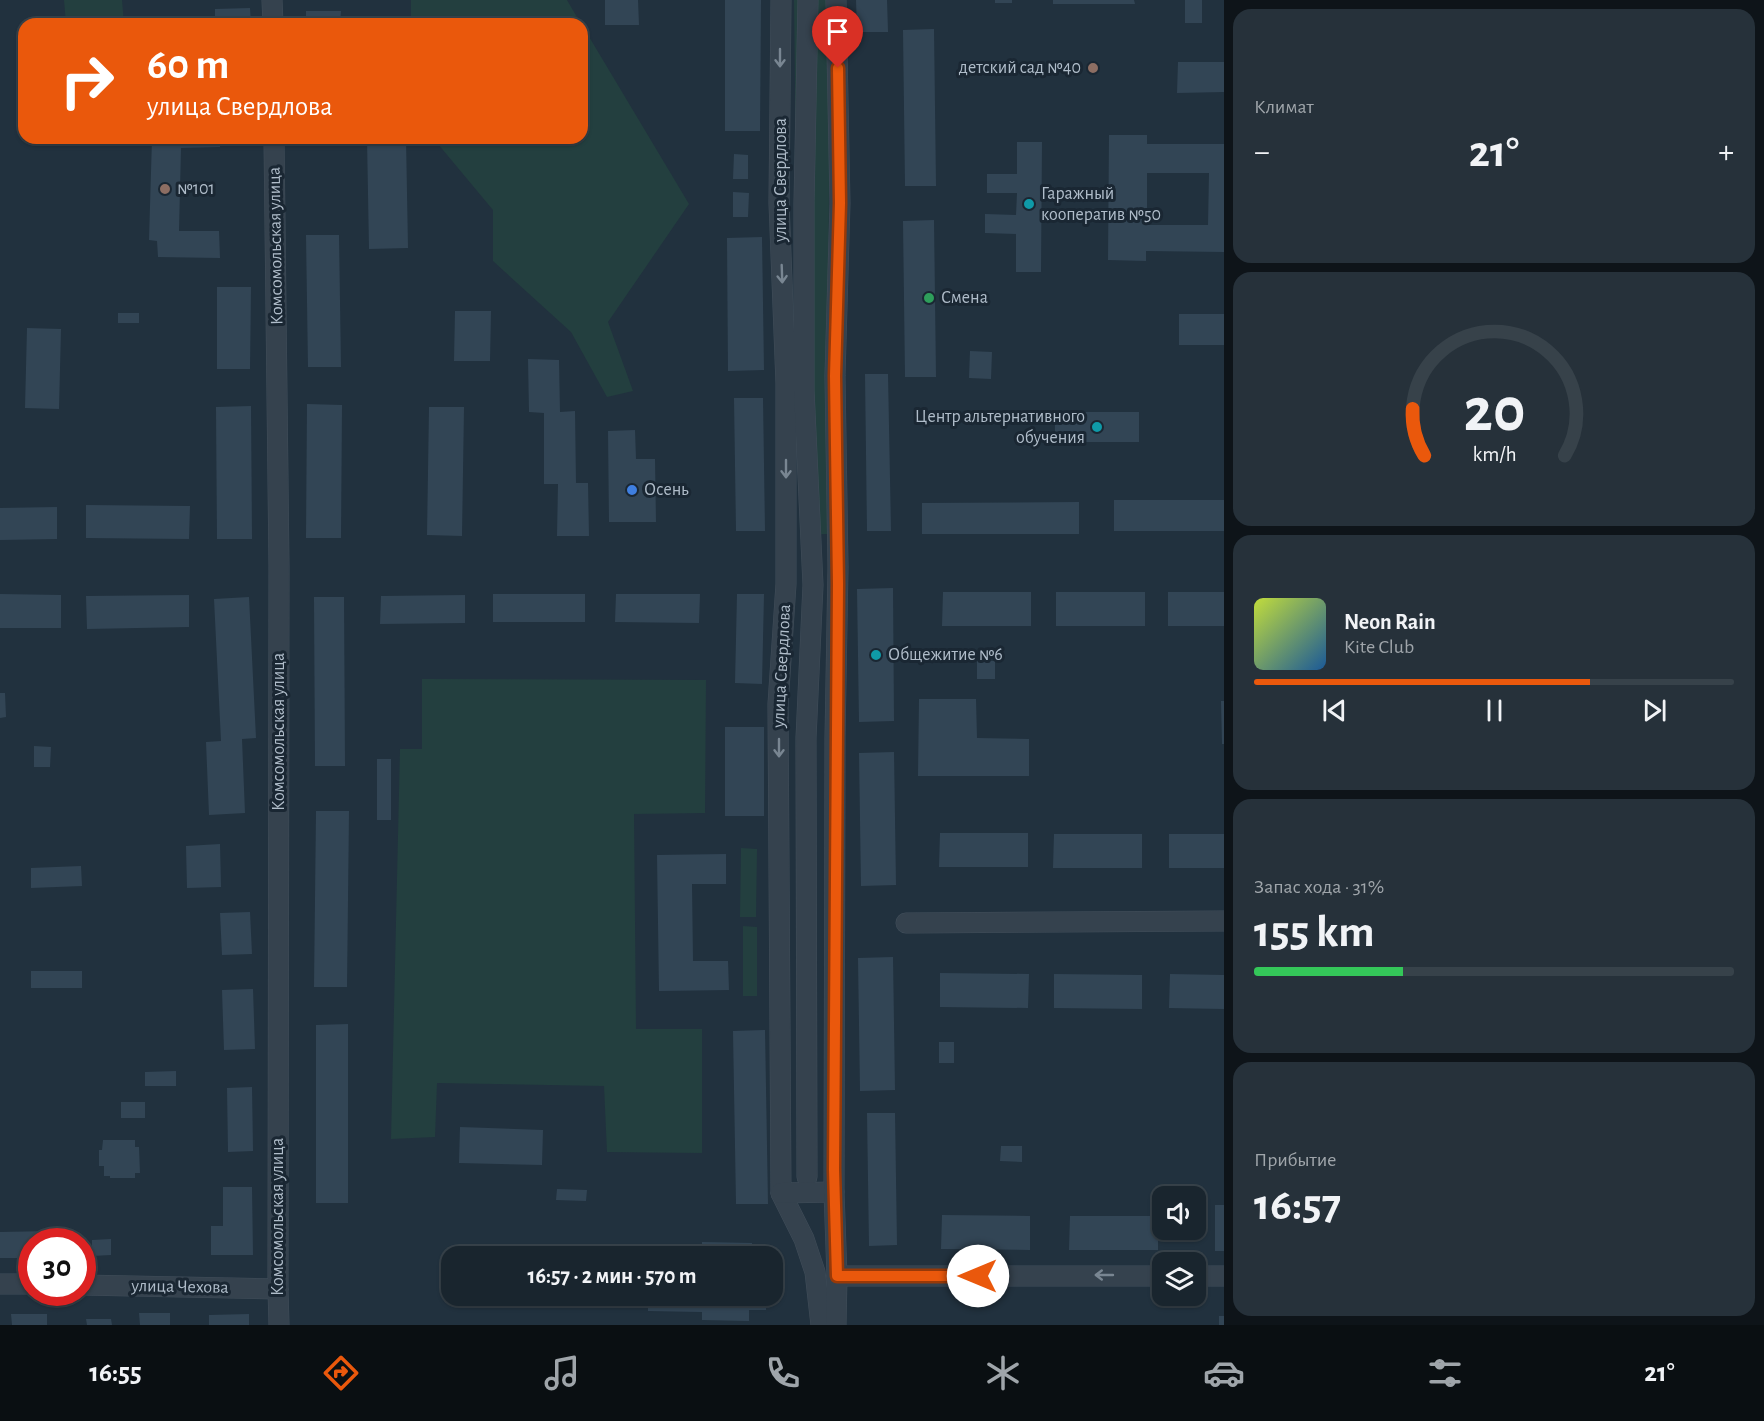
<!DOCTYPE html>
<html lang="ru">
<head>
<meta charset="utf-8">
<style>
	body { margin:0; font-family:"Alegreya Sans",sans-serif; background:#26313a; color:#f1f3f6; height:100vh; display:flex; flex-direction:column; font-size:22px; white-space:nowrap }
	* { box-sizing:border-box; margin:0 }
	p { font-size:20px; color:#9fa5aa }
	.icon { flex:none; width:33px; height:33px; fill:none; stroke:currentColor; stroke-width:2; stroke-linecap:round; stroke-linejoin:round }
	.map { position:relative; flex:1; overflow:hidden }
	.drawer { display:flex; flex-direction:column; gap:9px; padding:9px; background:#0e1419; width:540px }
	.drawer>* { flex:none }
	.guide { position:absolute; left:18px; top:18px; width:570px; height:126px; border-radius:18px; box-shadow:0 2px 4px #0004,0 0 0 2px #37424a; background:#ea580c; color:#fff; overflow:hidden }
	.controls { position:absolute; left:1152px; top:1186px; display:grid; gap:12px }
	.controls a { display:grid; place-items:center; width:54px; height:54px; border-radius:12px; background:#19252e; box-shadow:0 2px 4px #0004,0 0 0 2px #37424a; font-size:30px }
	.speed { position:absolute; left:18px; top:1228px; display:flex; gap:12px; font-size:30px; font-weight:700; text-align:center }
	.speed>* { display:grid; place-content:center; width:78px; height:78px; border-radius:50%; background:#19252e; box-shadow:0 2px 4px #0004,0 0 0 2px #37424a; line-height:1 }
	.speed .limit { border:9px solid #d22; background:#fff; color:#111 }
	.pin { position:absolute; display:grid; place-items:center; width:51px; height:51px; color:#fff; margin:-62px -26px; border-radius:50% 50% 50% 0; rotate:-45deg; box-shadow:0 0 6px #0007 }
	.pin .icon { rotate:45deg }
	.me { position:absolute; width:66px; margin:-33px; rotate:270deg; stroke-linejoin:round; filter:drop-shadow(0 0 4px #0008) }
	.turn { display:flex; align-items:center; gap:21px; height:126px; padding:0 30px; font-size:27px }
	.turn .icon { width:78px; height:78px; stroke-width:2.5 }
	.turn b { display:block; font-size:42px; line-height:51px }
	.big { font-size:45px; font-weight:700; line-height:1.1 }
	.drawer .card { flex:1; display:flex; flex-direction:column; justify-content:center; gap:9px; min-width:0; padding:0 21px; border-radius:18px; background:#26313a }
	.drawer .dial { align-items:center; gap:0 }
	.dial svg { height:156px; overflow:visible; fill:none; stroke:#37424a; stroke-width:7; stroke-linecap:round; text-anchor:middle }
	.dial text { fill:#f1f3f6; stroke:none }
	.song { display:flex; align-items:center; gap:18px }
	.cover { width:72px; height:72px; border-radius:9px; background:linear-gradient(135deg,hsl(70 70% 55%),hsl(210 70% 35%)) }
	.played { height:6px; border-radius:3px; background:linear-gradient(90deg,#ea580c 70%,#37424a 70%) }
	.keys { display:flex; justify-content:space-around; direction:ltr }
	.heat { display:flex; justify-content:space-between; align-items:center; font-size:33px; direction:ltr }
	.charge { height:9px; border-radius:4px; background:linear-gradient(90deg,#34c759 31%,#37424a 0) }
	.trip { position:absolute; left:441px; top:1246px; width:342px; height:60px; border-radius:18px; background:#19252e; box-shadow:0 2px 4px #0004,0 0 0 2px #37424a; font-weight:700; line-height:60px; text-align:center }
	.tab-bar { display:flex; height:96px; justify-content:space-around; align-items:center; background:#0a0f12; color:#9fa5aa }
	.tab-bar .icon { width:42px; height:42px }
	.tab-bar .active { color:#ea580c }
	.tab-bar b { font-size:27px; color:#f1f3f6 }
	main { display:flex; flex:1; min-height:0 }
	.map>svg:first-child { display:block }
</style>
</head>
<body>
<main>
<div class="map">
<svg width="1224" height="1325" viewBox="0 0 1224 1325">
	<rect width="100%" height="100%" fill="#21313e"/>
	<!-- green -->
	<g fill="#233f3f">
		<path d="M 64,0 L 122,0 L 124,24 L 66,24 Z"/>
		<path d="M 411,0 L 567,0 L 581,24 L 411,24 Z"/>
		<path d="M 794,0 L 830,0 L 827,534 L 800,535 Z"/>
		<path d="M 582,25 L 689,204 L 608,322 L 633,391 L 607,397 L 571,332 L 493,261 L 493,210 L 433,138 L 582,138 Z"/>
		<path d="M 422,679 L 706,680 L 705,813 L 634,814 L 636,1029 L 702,1029 L 702,1153 L 607,1152 L 604,1086 L 437,1083 L 435,1137 L 391,1139 L 400,749 L 422,749 Z"/>
		<path d="M 741,848 L 757,849 L 756,917 L 740,917 Z"/>
		<path d="M 743,926 L 757,927 L 757,996 L 743,996 Z"/>
	</g>
	<!-- building -->
	<g fill="#324555" fill-rule="evenodd">
		<path d="M 605,0 L 638,0 L 639,25 L 605,25 Z"/>
		<path d="M 725,0 L 761,0 L 760,131 L 725,131 Z"/>
		<path d="M 856,0 L 887,0 L 888,32 L 857,32 Z"/>
		<rect x="995" y="0" width="17" height="3"/>
		<path d="M 1053,0 L 1134,0 L 1135,4 L 1053,4 Z"/>
		<rect x="1185" y="0" width="17" height="23"/>
		<path d="M 250,8 L 251,24 L 215,24 L 215,9 Z"/>
		<path d="M 306,11 L 341,11 L 340,24 L 306,24 Z"/>
		<path d="M 400,18 L 400,24 L 376,24 L 376,19 Z"/>
		<path d="M 934,29 L 936,186 L 905,186 L 903,30 Z"/>
		<path d="M 1178,62 L 1224,62 L 1224,92 L 1177,93 Z"/>
		<path d="M 1109,135 L 1147,135 L 1147,144 L 1224,144 L 1224,252 L 1146,251 L 1146,261 L 1108,260 ZM 1147,173 L 1209,173 L 1208,225 L 1147,225 Z"/>
		<path d="M 152,138 L 220,138 L 220,147 L 181,148 L 179,231 L 219,231 L 220,258 L 158,257 L 157,241 L 149,240 Z"/>
		<rect x="305" y="138" width="34" height="4"/>
		<path d="M 367,138 L 406,138 L 408,248 L 369,249 Z"/>
		<path d="M 1017,142 L 1042,142 L 1041,272 L 1016,272 L 1016,234 L 985,233 L 985,214 L 1016,215 L 1017,193 L 987,193 L 987,174 L 1017,174 Z"/>
		<path d="M 734,154 L 748,155 L 748,179 L 733,179 Z"/>
		<path d="M 733,192 L 749,193 L 748,217 L 733,217 Z"/>
		<path d="M 934,220 L 936,377 L 905,377 L 903,221 Z"/>
		<path d="M 306,235 L 339,235 L 341,367 L 308,367 Z"/>
		<path d="M 762,237 L 764,370 L 728,371 L 727,238 Z"/>
		<path d="M 217,287 L 251,287 L 250,369 L 217,369 Z"/>
		<path d="M 455,311 L 491,311 L 490,361 L 454,361 Z"/>
		<rect x="118" y="313" width="21" height="10"/>
		<rect x="1179" y="314" width="45" height="31"/>
		<path d="M 27,328 L 61,329 L 59,409 L 25,408 Z"/>
		<path d="M 970,351 L 992,352 L 991,379 L 969,378 Z"/>
		<path d="M 528,359 L 559,360 L 560,412 L 575,411 L 576,483 L 588,483 L 589,536 L 557,536 L 558,484 L 544,484 L 544,413 L 529,412 Z"/>
		<path d="M 865,374 L 888,374 L 891,531 L 867,531 Z"/>
		<path d="M 734,398 L 763,398 L 765,531 L 736,531 Z"/>
		<path d="M 307,404 L 342,405 L 341,538 L 306,538 Z"/>
		<path d="M 251,406 L 252,539 L 217,539 L 216,407 Z"/>
		<path d="M 429,407 L 464,407 L 462,536 L 427,535 Z"/>
		<rect x="1055" y="412" width="84" height="30"/>
		<path d="M 635,430 L 636,459 L 655,459 L 656,522 L 609,522 L 608,431 Z"/>
		<rect x="1114" y="500" width="110" height="31"/>
		<path d="M 1079,502 L 1079,534 L 922,534 L 922,503 Z"/>
		<path d="M 86,505 L 190,506 L 189,539 L 86,538 Z"/>
		<path d="M 57,507 L 57,539 L 0,540 L 0,508 Z"/>
		<path d="M 893,588 L 894,721 L 859,722 L 857,589 Z"/>
		<path d="M 943,592 L 1031,592 L 1031,626 L 942,626 Z"/>
		<rect x="1056" y="592" width="89" height="34"/>
		<rect x="1168" y="592" width="56" height="34"/>
		<path d="M 0,594 L 61,595 L 61,628 L 0,628 Z"/>
		<rect x="493" y="594" width="92" height="28"/>
		<path d="M 616,594 L 700,594 L 699,623 L 615,622 Z"/>
		<path d="M 737,594 L 764,594 L 762,684 L 735,683 Z"/>
		<path d="M 189,595 L 189,627 L 87,629 L 86,596 Z"/>
		<path d="M 465,595 L 465,623 L 380,624 L 381,596 Z"/>
		<path d="M 249,597 L 256,738 L 242,739 L 245,813 L 209,815 L 206,742 L 221,741 L 214,599 Z"/>
		<path d="M 314,597 L 344,597 L 345,766 L 315,766 Z"/>
		<rect x="977" y="661" width="18" height="18"/>
		<path d="M 0,693 L 5,693 L 6,717 L 0,718 Z"/>
		<path d="M 919,699 L 976,699 L 977,738 L 1029,739 L 1029,776 L 918,776 Z"/>
		<path d="M 1221,701 L 1224,701 L 1224,744 L 1222,744 Z"/>
		<rect x="725" y="727" width="39" height="89"/>
		<path d="M 34,746 L 51,747 L 50,767 L 34,767 Z"/>
		<path d="M 894,752 L 896,885 L 861,886 L 859,753 Z"/>
		<rect x="377" y="759" width="14" height="61"/>
		<path d="M 316,811 L 349,811 L 347,987 L 314,987 Z"/>
		<path d="M 940,833 L 1028,833 L 1028,867 L 939,867 Z"/>
		<path d="M 1054,834 L 1142,834 L 1142,868 L 1053,868 Z"/>
		<rect x="1169" y="834" width="55" height="34"/>
		<path d="M 220,844 L 221,887 L 187,888 L 186,846 Z"/>
		<path d="M 726,854 L 726,884 L 692,884 L 693,961 L 728,961 L 729,990 L 659,991 L 657,855 Z"/>
		<path d="M 81,866 L 82,886 L 31,888 L 31,868 Z"/>
		<path d="M 250,912 L 252,954 L 222,955 L 220,913 Z"/>
		<path d="M 893,957 L 895,1090 L 860,1091 L 858,958 Z"/>
		<rect x="31" y="971" width="51" height="17"/>
		<path d="M 940,973 L 1029,974 L 1028,1008 L 940,1007 Z"/>
		<path d="M 1054,974 L 1142,975 L 1142,1009 L 1054,1008 Z"/>
		<path d="M 1170,974 L 1224,975 L 1224,1009 L 1169,1008 Z"/>
		<path d="M 253,989 L 255,1049 L 224,1050 L 222,990 Z"/>
		<path d="M 348,1024 L 348,1203 L 316,1203 L 316,1025 Z"/>
		<path d="M 765,1030 L 768,1204 L 736,1204 L 733,1031 Z"/>
		<rect x="939" y="1042" width="15" height="21"/>
		<path d="M 176,1071 L 176,1086 L 145,1086 L 145,1072 Z"/>
		<path d="M 252,1087 L 253,1151 L 228,1152 L 227,1088 Z"/>
		<rect x="121" y="1102" width="24" height="16"/>
		<path d="M 867,1113 L 895,1113 L 897,1245 L 869,1246 Z"/>
		<path d="M 460,1127 L 543,1130 L 542,1165 L 459,1163 Z"/>
		<path d="M 103,1140 L 135,1140 L 135,1147 L 139,1147 L 140,1173 L 135,1173 L 135,1178 L 110,1178 L 110,1176 L 104,1176 L 104,1166 L 99,1166 L 99,1150 L 102,1150 Z"/>
		<path d="M 1001,1146 L 1022,1146 L 1022,1162 L 1000,1161 Z"/>
		<path d="M 223,1187 L 252,1187 L 253,1255 L 211,1255 L 211,1226 L 223,1226 Z"/>
		<path d="M 557,1189 L 587,1190 L 586,1201 L 556,1200 Z"/>
		<rect x="1215" y="1205" width="9" height="46"/>
		<path d="M 942,1215 L 1030,1216 L 1030,1250 L 941,1249 Z"/>
		<path d="M 1070,1216 L 1158,1216 L 1158,1250 L 1069,1250 Z"/>
		<path d="M 52,1231 L 53,1242 L 32,1242 L 32,1258 L 0,1258 L 0,1232 Z"/>
		<path d="M 111,1239 L 111,1255 L 92,1256 L 92,1240 Z"/>
		<path d="M 702,1242 L 752,1243 L 752,1252 L 767,1252 L 767,1257 L 649,1257 L 649,1251 L 702,1252 Z"/>
		<path d="M 648,1296 L 766,1296 L 766,1310 L 749,1310 L 749,1321 L 702,1320 L 702,1312 L 648,1311 Z"/>
		<path d="M 139,1313 L 170,1313 L 170,1325 L 140,1325 Z"/>
		<path d="M 11,1314 L 47,1314 L 47,1325 L 12,1325 Z"/>
		<path d="M 249,1314 L 249,1325 L 209,1325 L 209,1315 Z"/>
		<rect x="1219" y="1316" width="5" height="9"/>
		<path d="M 86,1319 L 111,1319 L 112,1325 L 87,1325 Z"/>
	</g>
	<g fill="none" stroke-linecap="round" stroke-linejoin="round">
		<defs>
			<g id="minor">
				<path d="M 272,0 L 273,24"/>
				<path d="M 781,0 L 779,203 L 786,384 L 786,584 L 778,704 L 781,1193 L 804,1239 L 815,1272 L 821,1325"/>
				<path d="M 274,138 L 279,567 L 278,1289 L 279,1325"/>
				<path d="M 906,923 L 1224,921"/>
				<path d="M 807,1177 L 806,738 L 813,585 L 804,390 L 804,203 L 808,0"/>
				<path d="M 781,1193 L 834,1192"/>
				<path d="M 837,1276 L 1162,1276"/>
				<path d="M 1196,1276 L 1224,1276"/>
				<path d="M 0,1284 L 32,1284"/>
				<path d="M 82,1285 L 278,1289"/>
				<path d="M 836,1325 L 837,1276 L 834,1192 L 835,738 L 838,567 L 835,376 L 840,203 L 836,0"/>
			</g>
		</defs>
		<!-- minor casing -->
		<use href="#minor" stroke="#414e5a" stroke-width="21"/>
		<!-- minor -->
		<use href="#minor" stroke="#35424e" stroke-width="20"/>
	</g>
	<!-- one-way arrows -->
	<defs><path id="oneway-shaft" d="M-6 0H5M1.5-3L5.5 0L1.5 3" fill="none" stroke-width="1.6" stroke-linecap="round" stroke-linejoin="round" transform="scale(1.5)"/></defs>
	<g stroke="#798692">
		<use href="#oneway-shaft" transform="translate(780 58) rotate(90)"/>
		<use href="#oneway-shaft" transform="translate(782 274) rotate(88)"/>
		<use href="#oneway-shaft" transform="translate(786 469) rotate(90)"/>
		<use href="#oneway-shaft" transform="translate(779 748) rotate(90)"/>
		<use href="#oneway-shaft" transform="translate(1104 1275) rotate(-180)"/>
	</g>
	<g fill="none" stroke-linecap="round" stroke-linejoin="round">
		<defs>
			<path id="route" d="M 838,68 L 840,203 L 835,376 L 838,584 L 834,1170 L 837,1276 L 978,1276"/>
		</defs>
		<!-- route casing -->
		<use href="#route" stroke="#983908" stroke-width="15"/>
		<!-- route -->
		<use href="#route" stroke="#ea580c" stroke-width="10"/>
	</g>
	<!-- markers -->
	<g fill="#8d6e63" stroke="#1a2733" stroke-width="2">
		<circle cx="1093" cy="68" r="6"/>
		<circle cx="165" cy="189" r="6"/>
	</g>
	<g fill="#0f9aa8" stroke="#1a2733" stroke-width="2">
		<circle cx="1029" cy="204" r="6"/>
		<circle cx="1097" cy="427" r="6"/>
		<circle cx="876" cy="655" r="6"/>
	</g>
	<circle fill="#2e9e5b" stroke="#1a2733" stroke-width="2" cx="929" cy="298" r="6"/>
	<circle fill="#3f7fe0" stroke="#1a2733" stroke-width="2" cx="632" cy="490" r="6"/>
	<g text-anchor="middle" dominant-baseline="central" stroke-width="6" stroke-linejoin="round" paint-order="stroke">
		<!-- poi labels -->
		<g font-size="18" fill="#b0bdca" stroke="#1a2733" text-anchor="start">
			<text x="1081" y="68" text-anchor="end">детский сад №40</text>
			<text x="177" y="189">№101</text>
			<text x="1041" y="194">Гаражный<tspan x="1041" dy="21">кооператив №50</tspan></text>
			<text x="941" y="298">Смена</text>
			<text x="1085" y="417" text-anchor="end">Центр альтернативного<tspan x="1085" dy="21">обучения</tspan></text>
			<text x="644" y="490">Осень</text>
			<text x="888" y="655">Общежитие №6</text>
		</g>
		<!-- street labels -->
		<g font-size="18" fill="#b0bdca" stroke="#1a2733">
			<text transform="translate(781 180) rotate(-90)">улица Свердлова</text>
			<text transform="translate(276 246) rotate(-91)">Комсомольская улица</text>
			<text transform="translate(782 666) rotate(-87)">улица Свердлова</text>
			<text transform="translate(279 732) rotate(-90)">Комсомольская улица</text>
			<text transform="translate(278 1217) rotate(-90)">Комсомольская улица</text>
			<text transform="translate(180 1287) rotate(1)">улица Чехова</text>
		</g>
	</g>
</svg>
<div class="controls">
<a><svg class="icon" aria-label="sound" viewBox="0 0 24 24"><path d="M4 9h4l5-4v14l-5-4H4zM17 9q2 3 0 6"/></svg></a>
<a><svg class="icon" aria-label="layers" viewBox="0 0 24 24"><path d="M12 4l9 5-9 5-9-5zM3 14l9 5 9-5"/></svg></a>
</div>
<div class="speed"><div class="limit">30</div></div>
<div class="pin" style="left:838px;top:68px;background:#d93025"><svg class="icon" aria-label="arrive" viewBox="0 0 24 24"><path d="M6 21V4h12l-3 4 3 4H6"/></svg></div>
<svg class="me" style="left:978px;top:1276px" viewBox="-20 -20 40 40"><circle r="19" fill="#fff"/><path d="M0-13L10 11 0 6-10 11z" fill="#ea580c"/></svg>
<div class="trip">16:57 · 2 мин · 570 m</div>
<div class="guide">
<div class="turn"><svg class="icon" aria-label="right" viewBox="0 0 24 24"><path d="M7 20v-9h11M14 6l5 5-5 5"/></svg><div><b>60 m</b>улица Свердлова</div></div>
</div>
</div>
<section class="drawer">
<div class="card"><p>Климат</p>
<div class="heat"><a>−</a><b class="big">21°</b><a>+</a></div>
</div>
<div class="card dial"><svg viewBox="0 0 100 80">
<path d="M14 69A42 42 0 1 1 86 69"/>
<path d="M14 69A42 42 0 0 1 8 45" stroke="#ea580c"/>
<text x="50" y="56" font-size="32" font-weight="700">20</text>
<text x="50" y="72" font-size="11">km/h</text>
</svg></div>
<div class="card">
<div class="song"><i class="cover"></i><div><b>Neon Rain</b><p>Kite Club</p></div></div>
<div class="played"></div>
<div class="keys"><svg class="icon" aria-label="previous" viewBox="0 0 24 24"><path d="M18 5L8 12l10 7zM5 5v14"/></svg><svg class="icon" aria-label="pause" viewBox="0 0 24 24"><path d="M8 5v14M16 5v14"/></svg><svg class="icon" aria-label="next" viewBox="0 0 24 24"><path d="M6 5l10 7-10 7zM19 5v14"/></svg></div>
</div>
<div class="card"><p>Запас хода · 31%</p><b class="big">155 km</b><div class="charge"></div></div>
<div class="card"><p>Прибытие</p><b class="big">16:57</b></div>
</section>
</main>
<nav class="tab-bar">
<b>16:55</b>
<svg class="icon active" aria-label="directions" viewBox="0 0 24 24"><path d="M12 3l9 9-9 9-9-9zM9 14v-3h6M13 9l2 2-2 2"/></svg>
<svg class="icon" aria-label="music" viewBox="0 0 24 24"><path d="M9 18V5l10-2v13"/><circle cx="6" cy="18" r="3"/><circle cx="16" cy="16" r="3"/></svg>
<svg class="icon" aria-label="phone" viewBox="0 0 24 24"><path d="M5 4h4l2 5-3 2q2 4 5 5l2-3 5 2v4C11 20 4 13 5 4z"/></svg>
<svg class="icon" aria-label="climate" viewBox="0 0 24 24"><path d="M12 3v18M4 7l16 10M4 17L20 7"/></svg>
<svg class="icon" aria-label="car" viewBox="0 0 24 24"><path d="M5 17H2v-5l4-1 3-4h7l3 4 3 1v5h-3M9 17h6M6 11h13"/><circle cx="7" cy="17" r="2"/><circle cx="17" cy="17" r="2"/></svg>
<svg class="icon" aria-label="filters" viewBox="0 0 24 24"><path d="M4 7h16M4 17h16"/><circle cx="9" cy="7" r="2"/><circle cx="15" cy="17" r="2"/></svg>
<b>21°</b>
</nav>
</body>
</html>
